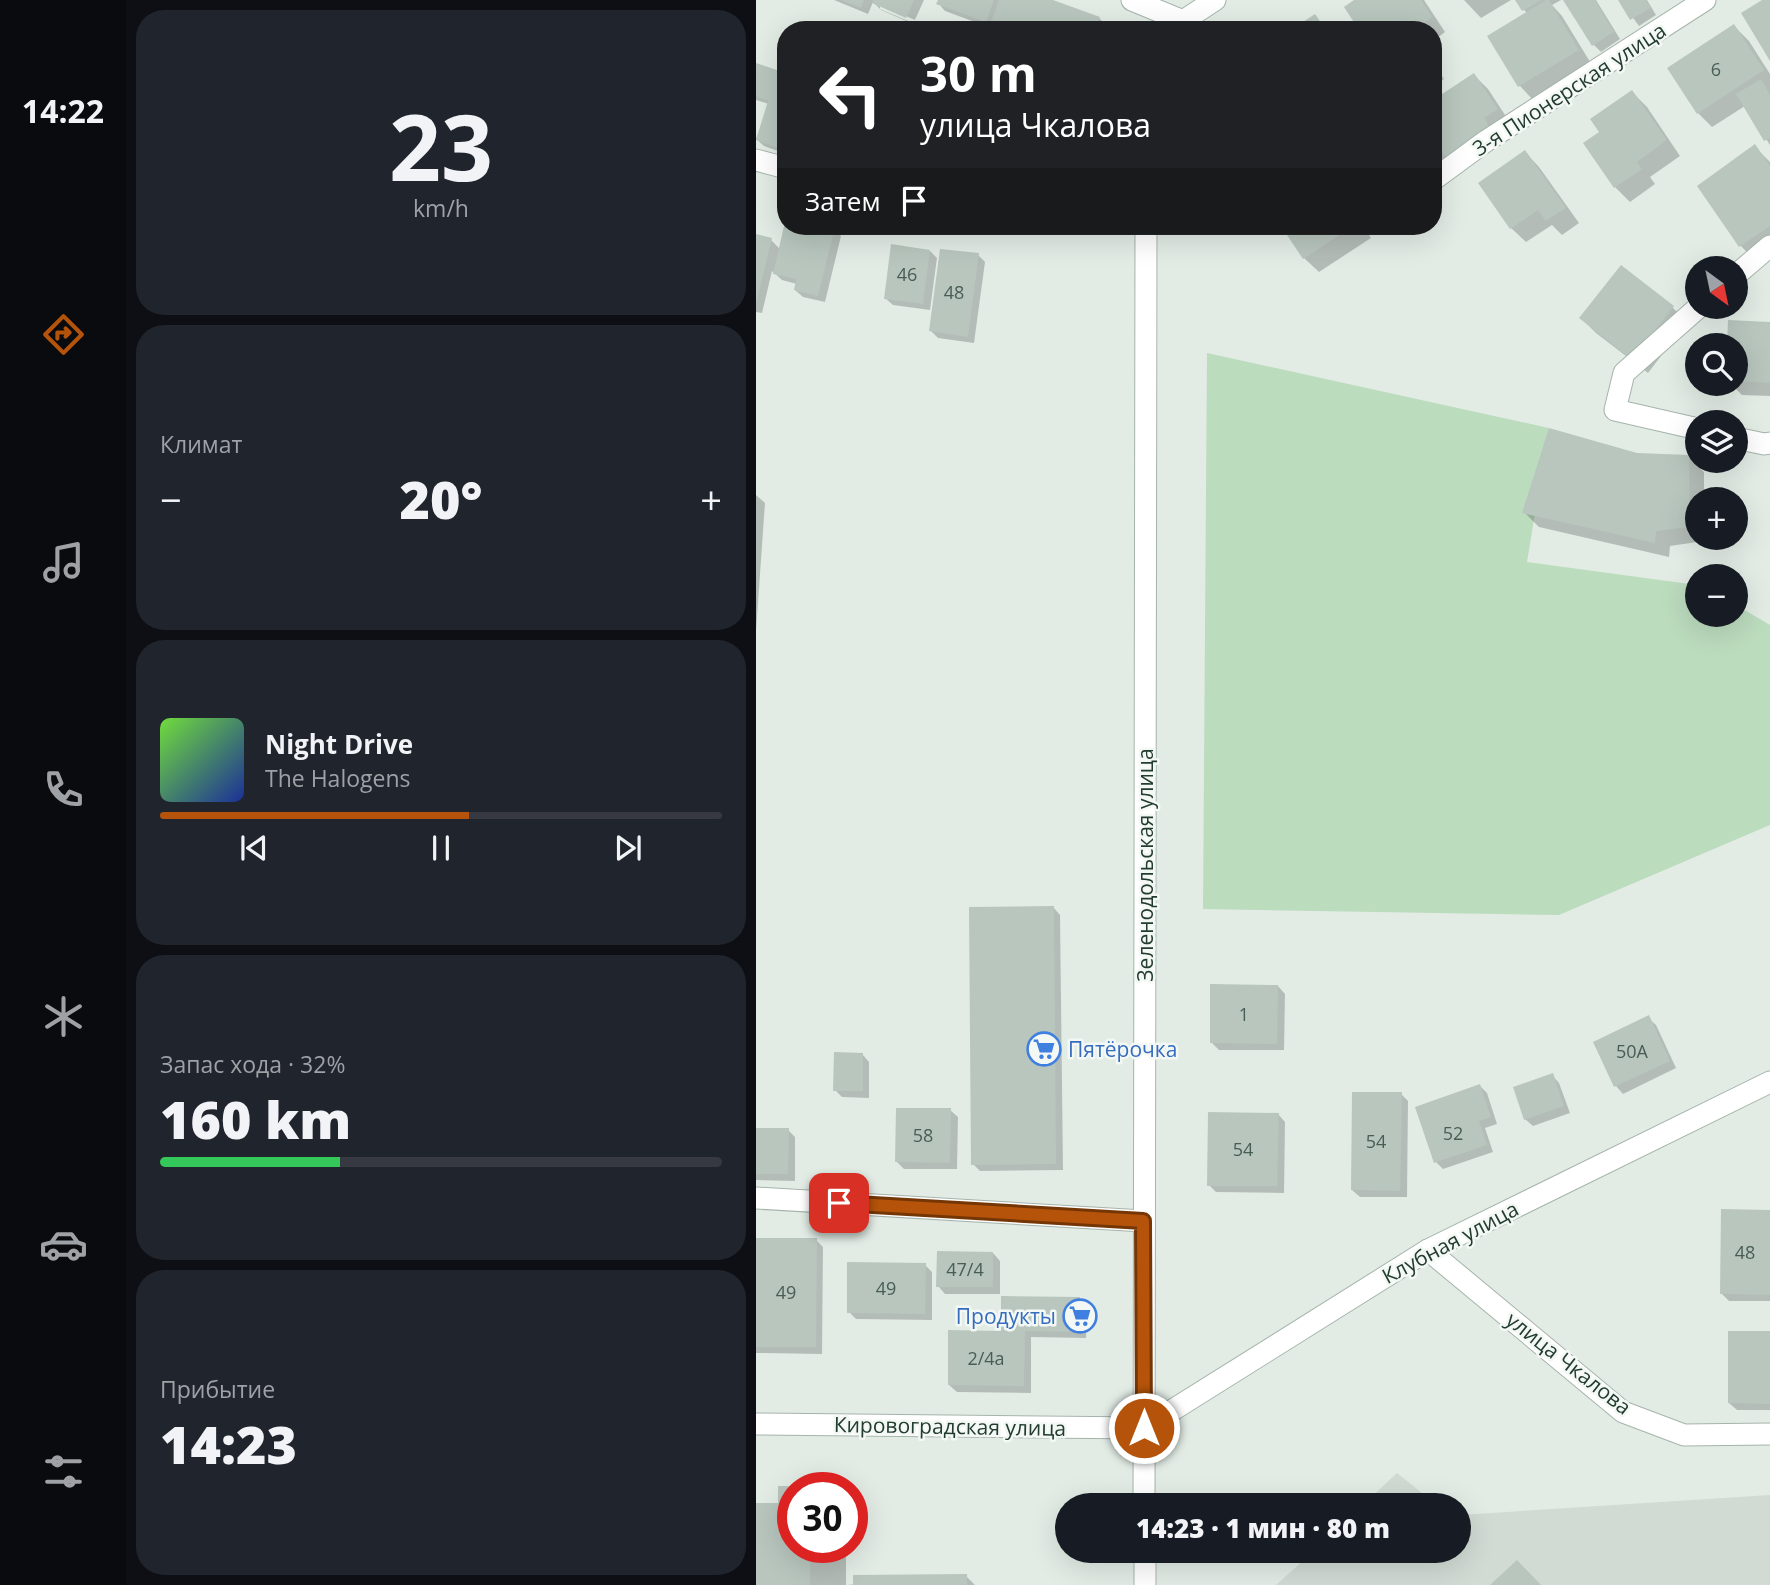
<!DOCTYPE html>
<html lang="ru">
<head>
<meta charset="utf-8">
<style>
	body { margin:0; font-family:"Open Sans",sans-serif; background:#20242c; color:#f1f3f6; height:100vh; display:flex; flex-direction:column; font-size:26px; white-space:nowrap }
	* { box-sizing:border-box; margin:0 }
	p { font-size:23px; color:#9ea1a6 }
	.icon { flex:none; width:38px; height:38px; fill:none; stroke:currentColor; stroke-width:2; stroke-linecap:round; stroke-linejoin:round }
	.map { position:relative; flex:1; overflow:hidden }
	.sheet { display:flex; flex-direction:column; gap:10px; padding:10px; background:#0d0f14; width:630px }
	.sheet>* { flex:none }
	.top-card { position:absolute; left:21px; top:21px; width:665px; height:214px; border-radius:28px; box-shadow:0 7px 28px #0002; background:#202124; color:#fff; overflow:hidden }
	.needle { width:46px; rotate:147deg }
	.controls { position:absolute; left:929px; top:256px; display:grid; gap:14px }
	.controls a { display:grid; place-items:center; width:63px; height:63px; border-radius:50%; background:#171b24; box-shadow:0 7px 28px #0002; font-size:35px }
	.speed { position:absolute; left:21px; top:1472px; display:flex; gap:14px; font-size:35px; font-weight:700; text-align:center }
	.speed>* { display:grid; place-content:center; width:91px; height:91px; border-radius:50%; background:#171b24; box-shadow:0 7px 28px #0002; line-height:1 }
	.speed .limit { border:10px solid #d22; background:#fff; color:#111 }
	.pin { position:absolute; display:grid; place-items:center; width:60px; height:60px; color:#fff; margin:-30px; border-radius:14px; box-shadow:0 4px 10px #0006 }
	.me { position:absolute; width:77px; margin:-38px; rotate:0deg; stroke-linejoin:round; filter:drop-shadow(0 0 5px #0008) }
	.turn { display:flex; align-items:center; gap:24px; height:147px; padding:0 28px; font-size:32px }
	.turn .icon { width:91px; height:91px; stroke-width:2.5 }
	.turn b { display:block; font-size:49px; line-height:60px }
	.then { display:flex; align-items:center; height:66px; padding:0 28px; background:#0003; gap:14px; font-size:26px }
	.big { font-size:52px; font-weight:800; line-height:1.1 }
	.sheet .tile { flex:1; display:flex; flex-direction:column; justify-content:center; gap:10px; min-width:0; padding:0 24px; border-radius:28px; background:#20242c }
	.sheet .dial { align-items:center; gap:0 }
	.dial b { font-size:91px; line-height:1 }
	.song { display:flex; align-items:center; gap:21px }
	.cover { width:84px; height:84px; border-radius:10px; background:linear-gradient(135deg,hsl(100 70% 55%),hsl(230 70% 35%)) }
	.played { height:7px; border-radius:4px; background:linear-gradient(90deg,#b45309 55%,#363941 55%) }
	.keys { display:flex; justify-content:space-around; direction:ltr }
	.heat { display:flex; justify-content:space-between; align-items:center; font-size:38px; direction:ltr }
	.charge { height:10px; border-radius:5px; background:linear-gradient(90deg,#34c759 32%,#363941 0) }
	.trip { position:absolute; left:299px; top:1493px; width:416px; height:70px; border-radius:35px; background:#171b24; box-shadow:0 7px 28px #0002; font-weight:800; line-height:70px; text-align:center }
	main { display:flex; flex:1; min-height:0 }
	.tabs { display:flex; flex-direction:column; width:126px; justify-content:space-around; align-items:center; background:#090b0e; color:#9ea1a6 }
	.tabs .icon { width:49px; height:49px }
	.tabs .on { color:#b45309 }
	.tabs b { font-size:32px; color:#f1f3f6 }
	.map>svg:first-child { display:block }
</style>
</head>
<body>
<main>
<nav class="tabs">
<b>14:22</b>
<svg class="icon on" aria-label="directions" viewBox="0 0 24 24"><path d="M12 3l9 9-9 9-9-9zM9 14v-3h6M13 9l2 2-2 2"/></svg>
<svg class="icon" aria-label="music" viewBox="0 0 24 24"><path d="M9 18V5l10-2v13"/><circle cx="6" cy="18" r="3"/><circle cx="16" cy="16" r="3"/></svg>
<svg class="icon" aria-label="phone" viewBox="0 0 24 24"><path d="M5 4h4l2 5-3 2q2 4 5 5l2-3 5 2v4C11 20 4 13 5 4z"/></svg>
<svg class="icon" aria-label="climate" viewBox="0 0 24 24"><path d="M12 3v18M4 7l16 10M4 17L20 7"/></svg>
<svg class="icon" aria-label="car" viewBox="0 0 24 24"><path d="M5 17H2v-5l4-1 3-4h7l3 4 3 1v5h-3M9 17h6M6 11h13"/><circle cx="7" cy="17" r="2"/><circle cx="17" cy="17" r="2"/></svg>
<svg class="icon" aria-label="filters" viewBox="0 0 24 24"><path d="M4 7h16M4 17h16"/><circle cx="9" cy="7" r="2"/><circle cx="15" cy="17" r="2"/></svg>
</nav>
<section class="sheet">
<div class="tile dial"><b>23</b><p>km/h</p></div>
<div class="tile"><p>Климат</p>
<div class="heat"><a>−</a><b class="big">20°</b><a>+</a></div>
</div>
<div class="tile">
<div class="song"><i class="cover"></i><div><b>Night Drive</b><p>The Halogens</p></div></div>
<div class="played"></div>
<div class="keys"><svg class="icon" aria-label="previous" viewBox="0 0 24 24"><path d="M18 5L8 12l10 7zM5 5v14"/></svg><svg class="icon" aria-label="pause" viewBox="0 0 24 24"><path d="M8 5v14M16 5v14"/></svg><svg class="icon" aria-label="next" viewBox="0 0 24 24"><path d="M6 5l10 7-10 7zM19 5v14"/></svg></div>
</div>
<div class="tile"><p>Запас хода · 32%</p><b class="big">160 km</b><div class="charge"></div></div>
<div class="tile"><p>Прибытие</p><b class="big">14:23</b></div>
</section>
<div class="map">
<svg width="1014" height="1585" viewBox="0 0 1014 1585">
	<rect width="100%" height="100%" fill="#e2ece5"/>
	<!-- built -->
	<g fill="#d1dbd4">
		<path d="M 641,1473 L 681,1505 L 607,1505 Z"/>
		<path d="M 1014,1495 L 1014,1585 L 520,1585 L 558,1551 L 704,1550 L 704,1515 Z"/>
	</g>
	<!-- green -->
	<path fill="#bcdcbe" d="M 451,353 L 793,428 L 771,562 L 941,585 L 942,614 L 980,614 L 980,605 L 1014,625 L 1014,825 L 803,915 L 447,909 Z"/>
	<!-- shadow -->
	<g fill="#0003" fill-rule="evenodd">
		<path d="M 78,0 L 168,0 L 157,24 L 125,10 L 117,2 L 112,14 ZM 124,5 L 159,20 L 157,23 L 124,9 Z"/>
		<path d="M 184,0 L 292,0 L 343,18 L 350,25 L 349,30 L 234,30 L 235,28 L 189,11 L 182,3 Z"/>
		<path d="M 601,0 L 668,0 L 689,32 L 677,41 L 677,30 L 605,30 Z"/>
		<path d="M 708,0 L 755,0 L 725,18 Z"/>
		<path d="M 762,0 L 805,0 L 796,5 L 806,16 L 836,65 L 778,101 L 764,86 L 733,36 L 771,14 Z"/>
		<path d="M 809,0 L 840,0 L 864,39 L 845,52 L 838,45 Z"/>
		<path d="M 864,0 L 891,0 L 900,15 L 883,26 Z"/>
		<path d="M 978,26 L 993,41 L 1014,74 L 1014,145 L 989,106 L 956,127 L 942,113 Z"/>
		<path d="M 677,63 L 688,79 L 677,87 Z"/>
		<path d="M 0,65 L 30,75 L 30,154 L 8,146 L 0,139 L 13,104 L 0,100 Z"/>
		<path d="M 718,75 L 732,89 L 755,124 L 741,133 L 747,143 L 706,170 L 677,172 L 677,102 Z"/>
		<path d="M 876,92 L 891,107 L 924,156 L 894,177 L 899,184 L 874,202 L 859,187 L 846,132 Z"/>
		<path d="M 999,147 L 1014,162 L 1014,250 L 999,261 L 985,246 L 943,186 Z"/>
		<path d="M 769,152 L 783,167 L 823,223 L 806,235 L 796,225 L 770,242 L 755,228 Z"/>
		<path d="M 30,226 L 65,226 L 78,229 L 85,236 L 69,302 L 47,297 L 39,290 L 41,284 L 26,280 L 16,271 L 6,313 L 0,312 L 0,236 L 15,240 L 24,249 Z"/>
		<path d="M 527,226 L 607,226 L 615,238 L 563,272 L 548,258 Z"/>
		<path d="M 174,251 L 181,258 L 174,310 L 137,305 L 129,298 Z"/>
		<path d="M 222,255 L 229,262 L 218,343 L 182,338 L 175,331 Z"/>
		<path d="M 865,268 L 917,308 L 931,322 L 892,373 L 840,333 L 825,318 Z"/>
		<path d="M 1014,324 L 1014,396 L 986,395 L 974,383 L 980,383 L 980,345 Z"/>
		<path d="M 880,455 L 933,457 L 948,472 L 948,499 L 942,499 L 942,537 L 948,537 L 948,541 L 914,546 L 913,557 L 783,527 L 768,512 Z"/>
		<path d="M 0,495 L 9,503 L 0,631 Z"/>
		<path d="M 297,907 L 304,915 L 307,1170 L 224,1171 L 217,1164 Z"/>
		<path d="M 522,986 L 529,994 L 528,1050 L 463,1050 L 456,1043 Z"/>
		<path d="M 892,1018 L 900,1025 L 920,1068 L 867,1094 L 860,1086 L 839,1043 Z"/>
		<path d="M 106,1054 L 113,1062 L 113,1098 L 86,1097 L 79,1090 Z"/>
		<path d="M 796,1075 L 803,1083 L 814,1113 L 777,1126 L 769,1119 Z"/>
		<path d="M 724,1086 L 731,1093 L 741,1124 L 729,1128 L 737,1152 L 687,1169 L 680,1162 Z"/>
		<path d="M 645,1094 L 652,1101 L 651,1197 L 604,1197 L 596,1190 Z"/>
		<path d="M 194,1110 L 202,1117 L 201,1169 L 148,1169 L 141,1162 Z"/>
		<path d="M 522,1114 L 529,1122 L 528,1193 L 460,1192 L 453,1185 Z"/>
		<path d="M 0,1130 L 32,1130 L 39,1137 L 39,1181 L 0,1180 Z"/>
		<path d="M 1014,1211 L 1014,1301 L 973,1301 L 966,1294 Z"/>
		<path d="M 0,1240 L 60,1240 L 67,1247 L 66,1354 L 0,1353 Z"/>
		<path d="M 237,1253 L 244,1261 L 244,1294 L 189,1294 L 182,1286 Z"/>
		<path d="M 169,1265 L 176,1272 L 176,1320 L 100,1319 L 93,1312 Z"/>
		<path d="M 323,1298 L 331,1306 L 330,1338 L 275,1337 L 275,1393 L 201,1392 L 193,1385 L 246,1332 Z"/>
		<path d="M 1014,1333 L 1014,1410 L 981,1410 L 973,1403 Z"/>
		<path d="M 0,1505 L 37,1547 L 90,1547 L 90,1585 L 210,1576 L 219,1585 L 0,1585 Z"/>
	</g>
	<!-- building -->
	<g fill="#b8c6be">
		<path d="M 85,0 L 108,0 L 105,8 Z"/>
		<path d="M 117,0 L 158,0 L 150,18 L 116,3 Z"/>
		<path d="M 182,0 L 238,0 L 230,22 L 180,4 Z"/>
		<path d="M 243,0 L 297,0 L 344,17 L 339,30 L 232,30 Z"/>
		<path d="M 598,0 L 665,0 L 676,17 L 658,30 L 603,30 L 588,7 Z"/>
		<path d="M 759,0 L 786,0 L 766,11 Z"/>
		<path d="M 790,0 L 793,0 L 823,50 L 762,87 L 731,36 Z"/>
		<path d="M 807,0 L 839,0 L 858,32 L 836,46 Z"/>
		<path d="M 862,0 L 890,0 L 895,8 L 874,20 Z"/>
		<path d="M 1006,0 L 1014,0 L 1014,61 L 985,13 Z"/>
		<path d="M 559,14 L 570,30 L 547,30 L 544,24 Z"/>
		<path d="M 978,24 L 1008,70 L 941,114 L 911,68 Z"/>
		<path d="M 0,63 L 30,73 L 30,151 L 0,140 L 12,101 L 0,96 Z"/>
		<path d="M 718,73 L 742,109 L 728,118 L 734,128 L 690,157 L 677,138 L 677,100 Z"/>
		<path d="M 1005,79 L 1014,95 L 1014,138 L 1008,141 L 980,94 Z"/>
		<path d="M 876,90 L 911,140 L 881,162 L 886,169 L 858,188 L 827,143 L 843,132 L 834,119 Z"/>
		<path d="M 999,144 L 1014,166 L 1014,226 L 983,247 L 941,186 Z"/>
		<path d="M 769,150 L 810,208 L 790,221 L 782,210 L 754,229 L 722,183 Z"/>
		<path d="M 28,226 L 79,227 L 62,296 L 38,290 L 40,279 L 17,274 Z"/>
		<path d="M 525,226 L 597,226 L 547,259 Z"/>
		<path d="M 0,234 L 16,238 L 1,300 L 0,300 Z"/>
		<path d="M 135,244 L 174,250 L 167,304 L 128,299 Z"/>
		<path d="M 184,249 L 223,253 L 212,337 L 173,331 Z"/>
		<path d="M 865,265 L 918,306 L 876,360 L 823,318 Z"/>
		<path d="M 972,320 L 1014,322 L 1014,383 L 980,381 L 980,345 L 971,345 Z"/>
		<path d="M 793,428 L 881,453 L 933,455 L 934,527 L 900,531 L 899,543 L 766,513 Z"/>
		<path d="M 298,906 L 300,1164 L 215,1165 L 213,907 Z"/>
		<path d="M 454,984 L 522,985 L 521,1044 L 454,1043 Z"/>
		<path d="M 893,1015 L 914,1061 L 858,1087 L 837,1042 Z"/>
		<path d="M 78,1052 L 107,1053 L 107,1091 L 77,1091 Z"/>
		<path d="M 797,1073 L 808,1106 L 768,1120 L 757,1087 Z"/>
		<path d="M 724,1084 L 735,1117 L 723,1121 L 731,1145 L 678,1163 L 659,1107 Z"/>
		<path d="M 596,1092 L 646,1092 L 644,1191 L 595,1190 Z"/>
		<path d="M 140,1108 L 195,1108 L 194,1163 L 139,1162 Z"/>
		<path d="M 452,1112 L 523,1113 L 521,1186 L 451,1186 Z"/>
		<path d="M 0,1128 L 33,1128 L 32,1174 L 0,1174 Z"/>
		<path d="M 965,1209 L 1014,1210 L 1014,1295 L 964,1294 Z"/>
		<path d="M 0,1238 L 61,1238 L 60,1347 L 0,1347 Z"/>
		<path d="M 181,1251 L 237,1252 L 237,1287 L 180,1287 Z"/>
		<path d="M 91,1262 L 170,1263 L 169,1314 L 91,1313 Z"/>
		<path d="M 245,1296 L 324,1297 L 324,1332 L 269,1331 L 268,1386 L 192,1385 L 192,1330 L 245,1331 Z"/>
		<path d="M 972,1331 L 1014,1331 L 1014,1404 L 972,1403 Z"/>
		<path d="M 22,1486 L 37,1486 L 37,1547 L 54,1547 L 54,1585 L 0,1585 L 0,1503 L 22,1503 Z"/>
		<path d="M 761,1560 L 785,1585 L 734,1585 Z"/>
		<path d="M 211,1574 L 211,1585 L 97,1585 L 97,1575 Z"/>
	</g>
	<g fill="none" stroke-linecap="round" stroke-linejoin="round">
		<defs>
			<g id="street">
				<path d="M 376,0 L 427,21"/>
				<path d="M 422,30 L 427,21 L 459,0"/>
				<path d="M 0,160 L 30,168"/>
				<path d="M 677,180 L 730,141 L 949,0"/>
				<path d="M 980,275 L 1014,246"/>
				<path d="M 942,429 L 859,410 L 868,373 L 944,306"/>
				<path d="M 980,438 L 1008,444 L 1014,443"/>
				<path d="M 0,1198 L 388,1221"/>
				<path d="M 672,1250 L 867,1412 L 928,1435 L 1014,1434"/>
				<path d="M 0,1424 L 388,1428 L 672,1250 L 1014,1082"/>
				<path d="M 388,1505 L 390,226"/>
				<path d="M 389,1550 L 389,1585"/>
			</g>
		</defs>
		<!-- street casing -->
		<use href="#street" stroke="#a5b4ab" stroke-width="23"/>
		<!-- street -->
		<use href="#street" stroke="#fff" stroke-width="21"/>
	</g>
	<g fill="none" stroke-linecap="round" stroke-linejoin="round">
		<defs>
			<path id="route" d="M 83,1203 L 387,1221 L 388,1428"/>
		</defs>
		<!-- route casing -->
		<use href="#route" stroke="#753606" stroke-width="18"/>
		<!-- route -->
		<use href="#route" stroke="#b45309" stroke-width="12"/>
	</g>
	<!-- icons -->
	<defs>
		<symbol id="supermarket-ring" viewBox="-11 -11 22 22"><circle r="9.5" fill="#f3f8f4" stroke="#3f7fe0" stroke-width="1.5"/><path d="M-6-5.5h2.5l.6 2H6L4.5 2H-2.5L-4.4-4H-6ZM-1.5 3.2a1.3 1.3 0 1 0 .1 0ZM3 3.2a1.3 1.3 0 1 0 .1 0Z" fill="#3f7fe0"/></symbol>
	</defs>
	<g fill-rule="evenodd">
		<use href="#supermarket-ring" x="269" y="1030" width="38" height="38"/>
		<use href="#supermarket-ring" x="305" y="1297" width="38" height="38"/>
	</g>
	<g text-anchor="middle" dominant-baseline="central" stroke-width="5" stroke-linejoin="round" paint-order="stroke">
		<!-- number labels -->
		<g font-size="18" fill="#485e54">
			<text x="960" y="69">6</text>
			<text x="151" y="274">46</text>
			<text x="198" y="292">48</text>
			<text x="488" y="1014">1</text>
			<text x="876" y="1051">50А</text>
			<text x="697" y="1133">52</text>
			<text x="167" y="1135">58</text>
			<text x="620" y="1141">54</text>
			<text x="487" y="1149">54</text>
			<text x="989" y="1252">48</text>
			<text x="209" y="1269">47/4</text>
			<text x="130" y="1288">49</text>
			<text x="30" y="1292">49</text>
			<text x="230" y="1358">2/4а</text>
		</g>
		<!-- street labels -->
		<g font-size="21" fill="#233c30" stroke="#f3f8f4">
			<text transform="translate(813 89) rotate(-33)">3-я Пионерская улица</text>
			<text transform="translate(389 865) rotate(-90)">Зеленодольская улица</text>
			<text transform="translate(694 1242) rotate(-28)">Клубная улица</text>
			<text transform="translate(813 1363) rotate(38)">улица Чкалова</text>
			<text transform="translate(194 1426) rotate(1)">Кировоградская улица</text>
		</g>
		<!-- shop labels -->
		<g font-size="21" fill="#366cbe" stroke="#f3f8f4" text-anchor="start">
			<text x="312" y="1049">Пятёрочка</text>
			<text x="300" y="1316" text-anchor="end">Продукты</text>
		</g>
	</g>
</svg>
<div class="controls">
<a><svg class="needle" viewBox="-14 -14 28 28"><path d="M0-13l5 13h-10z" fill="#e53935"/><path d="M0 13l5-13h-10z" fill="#9ea1a6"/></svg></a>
<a><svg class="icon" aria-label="search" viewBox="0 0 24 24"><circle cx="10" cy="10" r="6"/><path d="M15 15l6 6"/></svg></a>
<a><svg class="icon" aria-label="layers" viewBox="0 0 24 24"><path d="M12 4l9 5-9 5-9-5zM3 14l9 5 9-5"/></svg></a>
<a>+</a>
<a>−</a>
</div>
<div class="speed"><div class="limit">30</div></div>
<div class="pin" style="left:83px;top:1203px;background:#d93025"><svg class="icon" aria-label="arrive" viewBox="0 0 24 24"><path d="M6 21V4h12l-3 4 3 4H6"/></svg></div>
<svg class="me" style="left:388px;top:1428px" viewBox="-20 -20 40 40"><circle r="17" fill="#b45309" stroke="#fff" stroke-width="3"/><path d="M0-11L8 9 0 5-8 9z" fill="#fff"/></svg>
<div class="trip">14:23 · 1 мин · 80 m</div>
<div class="top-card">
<div class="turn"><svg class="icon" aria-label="left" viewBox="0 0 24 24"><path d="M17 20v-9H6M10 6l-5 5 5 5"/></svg><div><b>30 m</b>улица Чкалова</div></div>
<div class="then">Затем<svg class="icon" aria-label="arrive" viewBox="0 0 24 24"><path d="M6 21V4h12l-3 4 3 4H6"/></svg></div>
</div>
</div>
</main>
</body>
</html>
